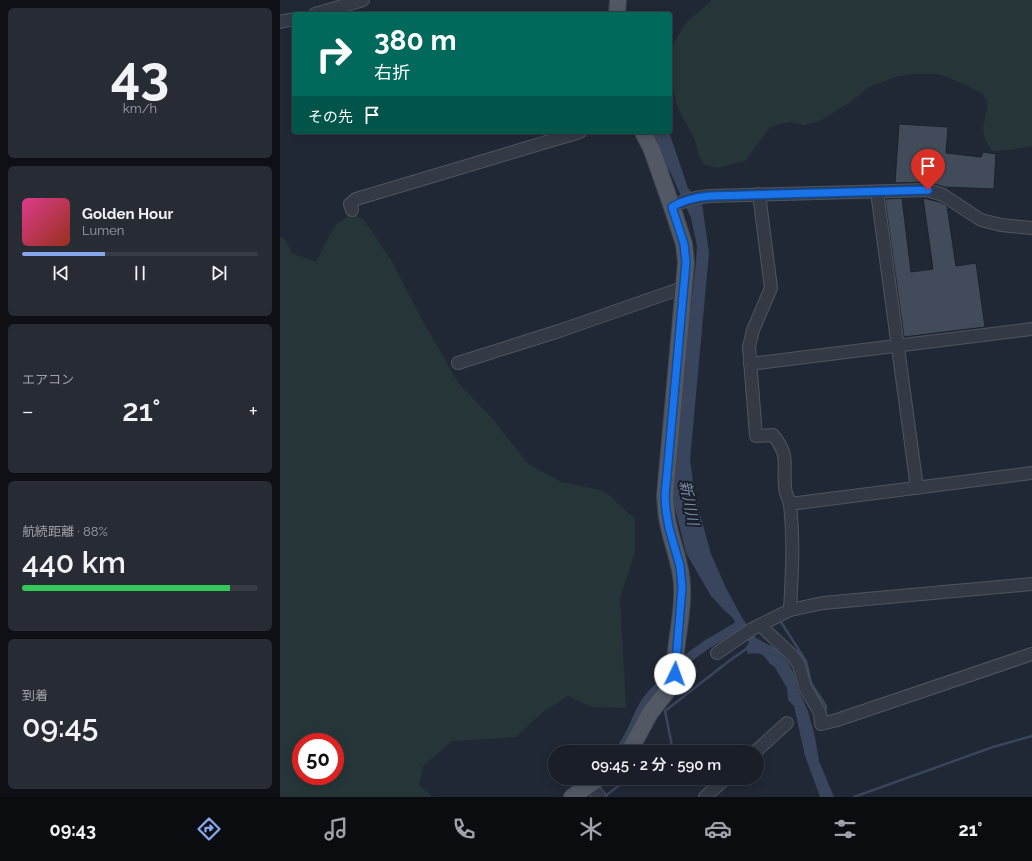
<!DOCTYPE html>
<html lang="ja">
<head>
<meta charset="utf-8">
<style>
	body { margin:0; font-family:Raleway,"Noto Sans JP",sans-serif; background:#262b34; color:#f1f3f6; height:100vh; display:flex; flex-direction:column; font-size:15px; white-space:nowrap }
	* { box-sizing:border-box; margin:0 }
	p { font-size:13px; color:#9fa2a8 }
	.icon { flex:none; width:22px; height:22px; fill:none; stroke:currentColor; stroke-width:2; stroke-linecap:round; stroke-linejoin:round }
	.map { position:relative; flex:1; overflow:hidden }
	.panel { display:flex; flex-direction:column; gap:8px; padding:8px; background:#0e1016; width:280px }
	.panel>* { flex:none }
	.banner { position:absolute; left:12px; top:12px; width:380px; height:122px; border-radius:4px; box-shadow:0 2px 10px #0003,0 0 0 1px #373c45; background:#00695c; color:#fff; overflow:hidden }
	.speed { position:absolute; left:12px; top:733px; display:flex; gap:8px; font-size:20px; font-weight:700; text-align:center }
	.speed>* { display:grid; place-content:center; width:52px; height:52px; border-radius:50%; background:#191e28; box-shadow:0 2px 10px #0003,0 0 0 1px #373c45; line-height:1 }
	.speed .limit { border:6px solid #d22; background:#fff; color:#111 }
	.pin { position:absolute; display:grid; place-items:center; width:34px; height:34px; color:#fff; margin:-41px -17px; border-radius:50% 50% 50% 0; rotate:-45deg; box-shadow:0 0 4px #0007 }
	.pin .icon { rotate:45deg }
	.me { position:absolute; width:44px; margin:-22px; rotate:3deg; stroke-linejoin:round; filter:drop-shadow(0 0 3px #0008) }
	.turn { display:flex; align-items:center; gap:14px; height:84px; padding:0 16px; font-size:18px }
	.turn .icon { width:52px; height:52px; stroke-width:2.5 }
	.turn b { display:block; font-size:28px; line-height:34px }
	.then { display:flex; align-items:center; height:38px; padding:0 16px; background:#0003; gap:8px; font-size:15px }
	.big { font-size:30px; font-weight:600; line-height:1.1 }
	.panel .tile { flex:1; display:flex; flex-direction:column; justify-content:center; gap:6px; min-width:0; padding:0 14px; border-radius:6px; background:#262b34 }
	.panel .dial { align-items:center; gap:0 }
	.dial b { font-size:52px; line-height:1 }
	.song { display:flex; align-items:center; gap:12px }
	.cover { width:48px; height:48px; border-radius:6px; background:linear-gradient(135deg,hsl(330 70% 55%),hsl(10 70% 35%)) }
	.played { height:4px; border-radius:2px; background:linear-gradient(90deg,#87a8ef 35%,#373c45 35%) }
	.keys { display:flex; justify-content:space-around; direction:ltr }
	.heat { display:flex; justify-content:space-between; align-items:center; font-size:22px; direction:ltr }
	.charge { height:6px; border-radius:3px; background:linear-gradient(90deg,#34c759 88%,#373c45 0) }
	.trip { position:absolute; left:268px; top:745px; width:216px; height:40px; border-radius:20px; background:#191e28; box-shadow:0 2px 10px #0003,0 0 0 1px #373c45; font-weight:600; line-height:40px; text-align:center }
	.tabs { display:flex; height:64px; justify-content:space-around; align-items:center; background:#0a0c10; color:#9fa2a8 }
	.tabs .icon { width:28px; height:28px }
	.tabs .current { color:#87a8ef }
	.tabs b { font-size:18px; color:#f1f3f6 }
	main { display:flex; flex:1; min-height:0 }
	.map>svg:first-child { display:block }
</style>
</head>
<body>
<main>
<section class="panel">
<div class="tile dial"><b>43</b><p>km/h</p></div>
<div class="tile">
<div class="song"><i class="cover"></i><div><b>Golden Hour</b><p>Lumen</p></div></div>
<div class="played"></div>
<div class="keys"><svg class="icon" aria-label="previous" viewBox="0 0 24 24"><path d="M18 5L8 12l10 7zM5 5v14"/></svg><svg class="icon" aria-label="pause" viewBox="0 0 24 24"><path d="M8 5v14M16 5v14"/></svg><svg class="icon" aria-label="next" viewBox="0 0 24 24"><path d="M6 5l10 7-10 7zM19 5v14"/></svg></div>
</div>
<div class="tile"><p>エアコン</p>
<div class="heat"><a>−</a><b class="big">21°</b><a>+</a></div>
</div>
<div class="tile"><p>航続距離 · 88%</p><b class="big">440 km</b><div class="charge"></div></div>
<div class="tile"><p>到着</p><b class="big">09:45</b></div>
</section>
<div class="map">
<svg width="752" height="797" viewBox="0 0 752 797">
	<rect width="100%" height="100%" fill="#212835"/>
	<!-- green -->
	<g fill="#263638" fill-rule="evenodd">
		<path d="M 432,0 L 752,0 L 752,146 L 730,150 L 712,151 L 705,140 L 703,128 L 708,103 L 703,94 L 686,85 L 659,74 L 634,74 L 619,76 L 589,87 L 569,103 L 539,121 L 525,125 L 509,122 L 490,127 L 465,161 L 437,168 L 425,165 L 419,156 L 415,140 L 397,106 L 390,73 L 390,49 L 405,24 Z"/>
		<path d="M 73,213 L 84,220 L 111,260 L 143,322 L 179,384 L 211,417 L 249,465 L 282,482 L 324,491 L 355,519 L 355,552 L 340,598 L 346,708 L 312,707 L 288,696 L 263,712 L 236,737 L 172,741 L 143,766 L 139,785 L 153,797 L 0,797 L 0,237 L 4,238 L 12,253 L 36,262 L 55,225 ZM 21,742 L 55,742 L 55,776 L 21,776 Z"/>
	</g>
	<!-- water -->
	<path fill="#38455d" d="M 370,132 L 389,132 L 408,188 L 422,203 L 429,253 L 410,460 L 414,488 L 421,518 L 431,554 L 446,588 L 461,616 L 476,638 L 495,648 L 508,662 L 514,674 L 518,689 L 528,711 L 535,737 L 539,761 L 554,797 L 540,797 L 525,756 L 514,706 L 508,700 L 507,688 L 494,666 L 490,664 C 484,654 480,652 468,654 L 466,647 L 469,642 L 459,630 L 453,618 L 445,611 L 431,596 L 406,553 L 392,496 L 397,427 L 416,262 L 417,246 L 411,218 L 396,185 L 390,171 L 383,162 Z"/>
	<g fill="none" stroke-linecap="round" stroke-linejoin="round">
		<!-- stream -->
		<g stroke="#38455d" stroke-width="2.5">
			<path d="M 499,619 L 526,661 L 531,683 L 546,706 L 545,713"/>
			<path d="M 384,752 L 392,746 L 385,711 L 449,661 L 469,647"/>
			<path d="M 324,797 L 349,778"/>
			<path d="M 574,797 L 713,747 L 752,736"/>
		</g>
		<!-- canal -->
		<g stroke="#38455d" stroke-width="9">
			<path d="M 404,661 L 426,645 L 460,625"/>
			<path d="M 338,752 C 350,739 354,723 362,708 C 368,696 378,688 387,679"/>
		</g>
	</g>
	<!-- building -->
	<g fill="#424b59" stroke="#1c212c">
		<path d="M 619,124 L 668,127 L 666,153 L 701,157 L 703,152 L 716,154 L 714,189 L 664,187 L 648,182 L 615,183 Z"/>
		<path d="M 622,198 L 631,272 L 653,269 L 643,198 L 660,202 L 667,206 L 676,266 L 696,263 L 705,327 L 624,337 L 605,199 Z"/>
	</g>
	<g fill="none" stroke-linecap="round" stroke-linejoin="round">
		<defs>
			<g id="minor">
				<path d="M 35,14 L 83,0"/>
				<path d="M 0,22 L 14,19"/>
				<path d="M 597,192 L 637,488"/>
				<path d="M 479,194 L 491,288 L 473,330 L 469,347 L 476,436 L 493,435 C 510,456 503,463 505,487 C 505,493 509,499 510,505 C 514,540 512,575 510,610"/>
				<path d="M 392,207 C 403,200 418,197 430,196 L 648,190 L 663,195 L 701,220 L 721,225 L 752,228"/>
				<path d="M 72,210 L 70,204 L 76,199 L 300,132"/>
				<path d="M 178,363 L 279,331 L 405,287"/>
				<path d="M 470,364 L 752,329"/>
				<path d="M 510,504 L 752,473"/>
				<path d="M 480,625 L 513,656 L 519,665 L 525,687 L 540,713 L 541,724 L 557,720 L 752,654"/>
				<path d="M 437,653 L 472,629 L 510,610 L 543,603 L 752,584"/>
				<path d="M 475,752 L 507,723"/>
				<path d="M 309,785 L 320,797"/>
				<path d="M 425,797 L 446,778"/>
			</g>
			<g id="major">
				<path d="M 337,14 L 338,0"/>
				<path d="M 349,752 L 370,713 L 396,680 C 392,649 404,618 402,587 C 402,566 393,547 389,527 C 386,517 386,507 385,496 L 406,263 L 404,244 L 394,213 L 372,150 L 363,132"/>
				<path d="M 292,797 L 319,778"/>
			</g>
		</defs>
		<!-- minor casing -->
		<use href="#minor" stroke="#4f5560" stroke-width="14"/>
		<!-- major casing -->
		<use href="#major" stroke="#3e434f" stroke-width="18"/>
		<!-- minor -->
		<use href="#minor" stroke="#343a45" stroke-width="12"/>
		<!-- major -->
		<use href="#major" stroke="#525965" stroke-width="16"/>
	</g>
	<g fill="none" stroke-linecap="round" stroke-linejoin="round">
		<defs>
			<path id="route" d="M 395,674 L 402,587 L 400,566 L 389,528 L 386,510 L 385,496 L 406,262 L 404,244 L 392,207 C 403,200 418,197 430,196 L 648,190"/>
		</defs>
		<!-- route casing -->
		<use href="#route" stroke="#114b97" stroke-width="10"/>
		<!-- route -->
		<use href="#route" stroke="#1a73e8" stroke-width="7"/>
	</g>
	<g text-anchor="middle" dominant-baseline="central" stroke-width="4" stroke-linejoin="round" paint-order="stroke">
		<!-- water labels -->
		<g font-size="15" font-style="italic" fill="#798aa9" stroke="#1a1f2a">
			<text transform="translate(409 503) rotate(79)">新川川</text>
		</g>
	</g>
</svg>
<div class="speed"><div class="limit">50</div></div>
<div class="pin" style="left:648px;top:190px;background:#d93025"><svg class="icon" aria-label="arrive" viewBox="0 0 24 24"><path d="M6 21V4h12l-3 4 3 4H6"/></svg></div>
<svg class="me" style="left:395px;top:674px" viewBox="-20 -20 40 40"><circle r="19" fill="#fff"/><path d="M0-13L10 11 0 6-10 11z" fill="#1a73e8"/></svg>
<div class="trip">09:45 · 2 分 · 590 m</div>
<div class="banner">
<div class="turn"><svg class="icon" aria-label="right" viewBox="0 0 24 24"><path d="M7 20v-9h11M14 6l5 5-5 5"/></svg><div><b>380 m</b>右折</div></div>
<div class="then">その先<svg class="icon" aria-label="arrive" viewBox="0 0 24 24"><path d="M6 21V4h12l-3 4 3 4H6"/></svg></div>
</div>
</div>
</main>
<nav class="tabs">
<b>09:43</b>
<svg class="icon current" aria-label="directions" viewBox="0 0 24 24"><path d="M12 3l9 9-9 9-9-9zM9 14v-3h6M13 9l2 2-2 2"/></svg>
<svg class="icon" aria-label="music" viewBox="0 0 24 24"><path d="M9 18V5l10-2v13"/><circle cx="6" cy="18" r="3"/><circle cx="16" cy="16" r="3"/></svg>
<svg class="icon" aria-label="phone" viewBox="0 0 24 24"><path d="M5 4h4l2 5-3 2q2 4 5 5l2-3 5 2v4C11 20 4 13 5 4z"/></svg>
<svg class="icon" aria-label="climate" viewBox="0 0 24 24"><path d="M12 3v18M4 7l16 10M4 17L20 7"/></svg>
<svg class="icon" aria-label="car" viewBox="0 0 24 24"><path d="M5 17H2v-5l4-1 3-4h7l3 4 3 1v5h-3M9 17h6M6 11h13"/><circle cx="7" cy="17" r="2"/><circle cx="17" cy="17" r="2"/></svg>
<svg class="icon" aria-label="filters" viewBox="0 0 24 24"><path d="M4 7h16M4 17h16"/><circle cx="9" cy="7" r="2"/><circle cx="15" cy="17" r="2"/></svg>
<b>21°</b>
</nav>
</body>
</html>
